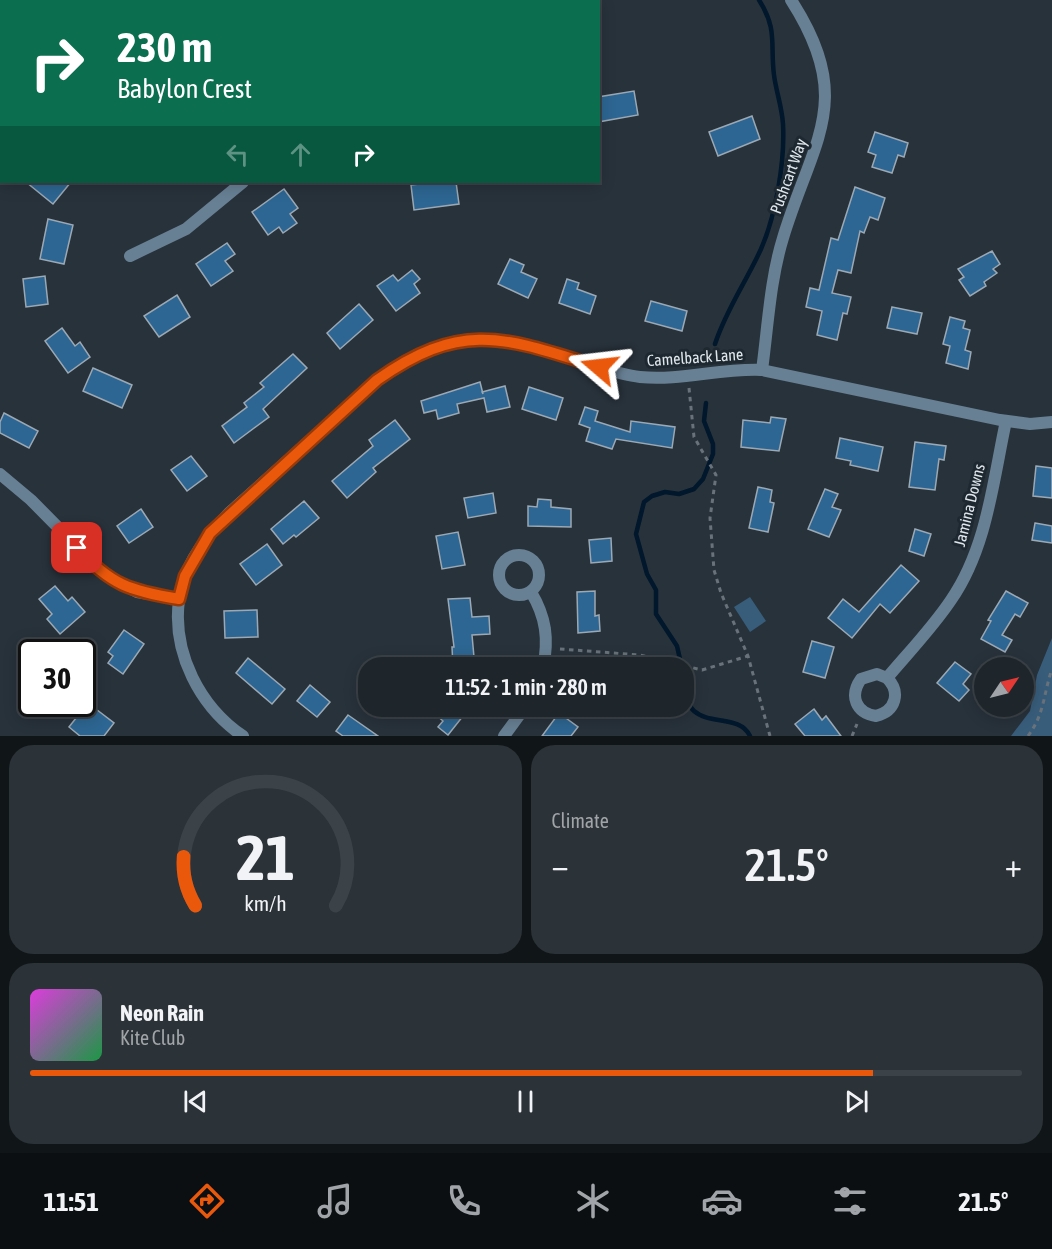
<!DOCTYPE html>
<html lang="en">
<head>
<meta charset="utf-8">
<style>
	body { margin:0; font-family:"Asap Condensed",sans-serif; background:#2b3238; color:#f1f3f6; height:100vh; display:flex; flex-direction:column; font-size:22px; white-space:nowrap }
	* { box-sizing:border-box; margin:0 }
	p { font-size:20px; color:#a1a5a9 }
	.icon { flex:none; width:33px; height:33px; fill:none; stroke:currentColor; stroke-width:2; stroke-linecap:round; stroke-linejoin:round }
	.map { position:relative; height:736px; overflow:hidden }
	.panel { display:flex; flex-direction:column; gap:9px; padding:9px; background:#101518; flex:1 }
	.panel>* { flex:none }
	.top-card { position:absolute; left:0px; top:0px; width:600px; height:183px; box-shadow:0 3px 15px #0003,0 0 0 2px #3c4348; background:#0b6e4f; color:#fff; overflow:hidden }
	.needle { width:39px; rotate:55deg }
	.buttons { position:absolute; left:974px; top:657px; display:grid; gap:12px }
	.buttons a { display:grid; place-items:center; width:60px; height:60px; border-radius:50%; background:#1e262c; box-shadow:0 3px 15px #0003,0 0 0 2px #3c4348; font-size:30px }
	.speed { position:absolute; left:18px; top:639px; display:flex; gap:12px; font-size:30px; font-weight:700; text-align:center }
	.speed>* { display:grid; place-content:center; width:78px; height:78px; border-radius:50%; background:#1e262c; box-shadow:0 3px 15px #0003,0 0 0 2px #3c4348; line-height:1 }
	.speed .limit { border:3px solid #111; border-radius:9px; background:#fff; color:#111 }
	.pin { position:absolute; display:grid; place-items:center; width:51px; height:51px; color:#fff; margin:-26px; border-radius:12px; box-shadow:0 3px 9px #0006 }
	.me { position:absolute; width:66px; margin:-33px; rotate:287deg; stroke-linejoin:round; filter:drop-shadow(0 0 4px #0008) }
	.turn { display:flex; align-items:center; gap:21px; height:126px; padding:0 18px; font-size:27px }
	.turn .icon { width:78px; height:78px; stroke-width:2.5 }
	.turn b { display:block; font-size:42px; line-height:51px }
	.lanes { display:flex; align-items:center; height:57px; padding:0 18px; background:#0003; justify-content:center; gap:30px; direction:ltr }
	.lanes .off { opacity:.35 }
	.big { font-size:45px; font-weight:600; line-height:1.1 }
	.panel .tile { flex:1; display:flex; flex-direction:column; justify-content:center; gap:9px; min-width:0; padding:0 21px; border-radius:24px; background:#2b3238 }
	.panel .dial { align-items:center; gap:0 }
	.dial svg { height:156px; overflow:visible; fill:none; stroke:#3c4348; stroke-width:7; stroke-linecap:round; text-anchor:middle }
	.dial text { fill:#f1f3f6; stroke:none }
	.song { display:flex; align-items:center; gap:18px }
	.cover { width:72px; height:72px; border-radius:9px; background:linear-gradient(135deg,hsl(300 70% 55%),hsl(140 70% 35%)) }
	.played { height:6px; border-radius:3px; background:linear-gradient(90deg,#ea580c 85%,#3c4348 85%) }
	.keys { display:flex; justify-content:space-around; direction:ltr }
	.heat { display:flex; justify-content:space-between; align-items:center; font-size:33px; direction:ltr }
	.panel .tiles { flex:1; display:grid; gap:9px; grid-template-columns:1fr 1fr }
	.tile:last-child { grid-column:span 2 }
	.trip { position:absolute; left:358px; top:657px; width:336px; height:60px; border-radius:24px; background:#1e262c; box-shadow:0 3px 15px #0003,0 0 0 2px #3c4348; font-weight:600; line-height:60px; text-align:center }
	.dock { display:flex; height:96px; justify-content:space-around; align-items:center; background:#0c0f12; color:#a1a5a9 }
	.dock .icon { width:42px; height:42px }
	.dock .on { color:#ea580c }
	.dock b { font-size:27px; color:#f1f3f6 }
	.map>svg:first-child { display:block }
</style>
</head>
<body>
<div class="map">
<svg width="1052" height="736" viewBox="0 0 1052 736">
	<rect width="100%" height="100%" fill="#28323b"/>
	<!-- green -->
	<g fill="#385d7b">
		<path d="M 0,0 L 135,0 L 2,2 L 0,156 Z"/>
		<path d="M 750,597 L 766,621 L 750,632 L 734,607 Z"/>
		<path d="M 1052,638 L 1052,736 L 1011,736 L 1030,711 L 1037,675 Z"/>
	</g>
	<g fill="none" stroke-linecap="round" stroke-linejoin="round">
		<!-- stream -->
		<g stroke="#00172c" stroke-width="4.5">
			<path d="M 715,344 C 726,310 746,282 761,249 C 776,215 785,161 783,124 C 782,107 776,91 774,75 C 770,44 778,30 759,0"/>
			<path d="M 682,668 L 677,646 L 656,614 L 656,590 L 647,574 L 636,534 L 644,502 L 652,496 L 665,492 L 679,494 L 694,489 L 703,479 L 713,454 L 713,444 L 704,421 L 706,403"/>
			<path d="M 684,684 C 686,693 687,705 694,711 C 710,725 740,715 750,736"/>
		</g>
	</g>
	<!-- building -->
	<g fill="#2d6692" stroke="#9ca8b3" stroke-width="1.5">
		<path d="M 634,91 L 638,115 L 598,122 L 598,97 Z"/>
		<path d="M 752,116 L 760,139 L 718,156 L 709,132 Z"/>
		<path d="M 875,132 L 908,143 L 904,157 L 898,155 L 892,173 L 872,167 L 876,155 L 868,152 Z"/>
		<path d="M 26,182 L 71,182 L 53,204 Z"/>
		<path d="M 435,182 L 456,182 L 459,204 L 414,210 L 411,185 Z"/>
		<path d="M 855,187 L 885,198 L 878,220 L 870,217 L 864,233 L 860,231 L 851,273 L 838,270 L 832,293 L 851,297 L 847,314 L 843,313 L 837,340 L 817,335 L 822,311 L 806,307 L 810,288 L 819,290 L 831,238 L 838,240 Z"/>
		<path d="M 284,189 L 298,208 L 290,214 L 297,223 L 283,233 L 279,227 L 268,235 L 252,212 Z"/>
		<path d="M 48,219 L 73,225 L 64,264 L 40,259 Z"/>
		<path d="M 227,243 L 235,254 L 225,261 L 233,271 L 211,286 L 196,264 Z"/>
		<path d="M 992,251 L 1000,264 L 993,269 L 997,273 L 984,282 L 986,286 L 970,296 L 959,280 L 964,277 L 958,269 Z"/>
		<path d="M 510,259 L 524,265 L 521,272 L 537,279 L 528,298 L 498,284 Z"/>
		<path d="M 412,270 L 420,279 L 414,284 L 420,293 L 396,311 L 377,286 L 393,275 L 398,281 Z"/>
		<path d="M 45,276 L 48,304 L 26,307 L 23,279 Z"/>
		<path d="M 567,279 L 579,283 L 577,289 L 596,296 L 590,314 L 559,303 Z"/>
		<path d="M 177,295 L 190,317 L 159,337 L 144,316 Z"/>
		<path d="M 651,301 L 687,311 L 682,331 L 645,321 Z"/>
		<path d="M 359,304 L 373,320 L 340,349 L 327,333 Z"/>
		<path d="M 892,307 L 922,313 L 917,334 L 887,328 Z"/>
		<path d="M 950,317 L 965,321 L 963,328 L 970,330 L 965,350 L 971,352 L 968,369 L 946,363 L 950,346 L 943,344 Z"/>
		<path d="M 62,328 L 75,346 L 80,342 L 90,357 L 68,373 L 45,341 Z"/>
		<path d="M 293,354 L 307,368 L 263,409 L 269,417 L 234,443 L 222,426 L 247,407 L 244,403 L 264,387 L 260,383 Z"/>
		<path d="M 93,368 L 132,385 L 122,408 L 83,391 Z"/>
		<path d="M 480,382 L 483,394 L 482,392 L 505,386 L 510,407 L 487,412 L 484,398 L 457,404 L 459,413 L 438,419 L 436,410 L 424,413 L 421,401 Z"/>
		<path d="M 529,387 L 563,398 L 556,420 L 522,409 Z"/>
		<path d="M 585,407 L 598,411 L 595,421 L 630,432 L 631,421 L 675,427 L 672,448 L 616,439 L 612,449 L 586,441 L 590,428 L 579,424 Z"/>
		<path d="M 4,413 L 38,431 L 29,448 L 0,433 L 0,422 Z"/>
		<path d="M 771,417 L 786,419 L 779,451 L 741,447 L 743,420 L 770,423 Z"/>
		<path d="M 395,420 L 410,439 L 373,468 L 376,472 L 347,498 L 332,481 L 373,446 L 369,440 Z"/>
		<path d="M 840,438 L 883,447 L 878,471 L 850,465 L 851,461 L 836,458 Z"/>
		<path d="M 915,442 L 946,446 L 944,460 L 939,459 L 935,490 L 909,487 Z"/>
		<path d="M 191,456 L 207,476 L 187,491 L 171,470 Z"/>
		<path d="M 1036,466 L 1052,468 L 1052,498 L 1033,496 Z"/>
		<path d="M 758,487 L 772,490 L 770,502 L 774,503 L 768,532 L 749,528 Z"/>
		<path d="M 825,489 L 838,494 L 832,507 L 841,510 L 829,537 L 808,529 Z"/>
		<path d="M 493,493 L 496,513 L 468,518 L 464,498 Z"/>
		<path d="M 538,499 L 551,500 L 551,507 L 571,509 L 571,527 L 528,526 L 528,506 L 537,507 Z"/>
		<path d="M 304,501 L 319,518 L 296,537 L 294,535 L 283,544 L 271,529 Z"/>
		<path d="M 141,509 L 153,527 L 129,543 L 117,526 Z"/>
		<path d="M 1035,523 L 1052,526 L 1052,543 L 1032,540 Z"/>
		<path d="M 915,529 L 931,534 L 924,556 L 909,551 Z"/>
		<path d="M 458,532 L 465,565 L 442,569 L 436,536 Z"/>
		<path d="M 611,538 L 612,561 L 591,563 L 589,540 Z"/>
		<path d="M 267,544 L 282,565 L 256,585 L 240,564 Z"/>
		<path d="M 901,565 L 919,581 L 890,613 L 880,604 L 852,638 L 828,618 L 843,599 L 859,612 Z"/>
		<path d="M 55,586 L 68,601 L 72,597 L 85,612 L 60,634 L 47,619 L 52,614 L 39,599 Z"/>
		<path d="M 595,591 L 595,616 L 599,615 L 600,631 L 578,633 L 577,592 Z"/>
		<path d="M 1006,591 L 1028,603 L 1020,617 L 1015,614 L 1002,635 L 1012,640 L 1005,652 L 981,639 L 991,621 L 988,620 Z"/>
		<path d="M 470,598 L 472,617 L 489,616 L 490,634 L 472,635 L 475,668 L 453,668 L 452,647 L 454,647 L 448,599 Z"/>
		<path d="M 257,610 L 258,637 L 225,638 L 224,611 Z"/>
		<path d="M 124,630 L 144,644 L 123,674 L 108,663 L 113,656 L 108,652 Z"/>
		<path d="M 812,641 L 834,647 L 825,678 L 803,672 Z"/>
		<path d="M 248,658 L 285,689 L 272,704 L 236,673 Z"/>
		<path d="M 955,662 L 971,674 L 963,684 L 969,690 L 959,701 L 937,683 Z"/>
		<path d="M 310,685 L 330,702 L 317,717 L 297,701 Z"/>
		<path d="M 88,703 L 114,723 L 104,736 L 80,736 L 69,727 Z"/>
		<path d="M 426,706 L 471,706 L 448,735 L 438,727 L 443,721 Z"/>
		<path d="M 814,709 L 822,720 L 826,716 L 841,736 L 805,736 L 795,724 Z"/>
		<path d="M 559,713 L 578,727 L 571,736 L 542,736 Z"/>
		<path d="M 348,715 L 378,736 L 343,736 L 336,731 Z"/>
	</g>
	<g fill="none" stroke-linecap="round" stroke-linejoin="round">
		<!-- path -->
		<g stroke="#69727a" stroke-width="3" stroke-dasharray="4.5 4.5" stroke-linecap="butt">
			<path d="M 689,388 L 694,437 L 716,475 L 710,518 L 714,570 L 721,593 L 748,656 L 770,736"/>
			<path d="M 560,649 L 640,655 L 702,670 L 748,656"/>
			<path d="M 852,736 L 857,724"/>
			<path d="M 1028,736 C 1045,713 1043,695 1052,669"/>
		</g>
		<!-- minor -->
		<g stroke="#688094" stroke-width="12">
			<path d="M 332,2 L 332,0"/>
			<path d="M 130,256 L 186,229 L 243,182"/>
			<path d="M 762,370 C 768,326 770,280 783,238 C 813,139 856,101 791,0"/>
			<path d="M 0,474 L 31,500 L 105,575 L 137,592 L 179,599"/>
			<circle cx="519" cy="575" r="20"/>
			<path d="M 531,592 C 546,617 549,639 543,668"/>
			<path d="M 887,678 L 877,674 L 861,679 C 849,696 856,713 876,716 C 896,711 901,692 887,678 C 909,652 933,627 951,600 C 987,548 993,481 1006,421"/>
			<path d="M 243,736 C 200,707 172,653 179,600 C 183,566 206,536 229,513 L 377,380 C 453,327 494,334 578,360 C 598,366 619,375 640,377 C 681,381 721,368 762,370 L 1000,420 L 1030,424 L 1052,422"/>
			<path d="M 504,736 L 526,706"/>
		</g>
	</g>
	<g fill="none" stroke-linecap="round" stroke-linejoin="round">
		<defs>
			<path id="route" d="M 77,548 C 111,585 130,591 179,599 L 185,576 L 210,533 L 377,380 C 463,319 506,338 599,367"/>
		</defs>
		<!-- route casing -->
		<use href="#route" stroke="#983908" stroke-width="15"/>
		<!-- route -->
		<use href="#route" stroke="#ea580c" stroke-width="10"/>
	</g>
	<g text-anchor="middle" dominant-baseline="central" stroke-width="6" stroke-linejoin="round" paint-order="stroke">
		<!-- street labels -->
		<g font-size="16" fill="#e0e7ec" stroke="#1e2830">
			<text transform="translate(788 176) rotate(-70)">Pushcart Way</text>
			<text transform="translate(695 357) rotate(-4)">Camelback Lane</text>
			<text transform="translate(969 505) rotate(-76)">Jamina Downs</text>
		</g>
	</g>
</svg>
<div class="buttons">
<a><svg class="needle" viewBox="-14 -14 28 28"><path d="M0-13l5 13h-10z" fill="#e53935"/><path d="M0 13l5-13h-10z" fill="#a1a5a9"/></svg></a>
</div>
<div class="speed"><div class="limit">30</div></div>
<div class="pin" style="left:77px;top:548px;background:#d93025"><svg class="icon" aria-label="arrive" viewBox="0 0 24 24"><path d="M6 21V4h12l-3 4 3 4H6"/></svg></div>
<svg class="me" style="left:599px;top:367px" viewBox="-20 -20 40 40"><path d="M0-17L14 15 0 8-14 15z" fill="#ea580c" stroke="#fff" stroke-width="4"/></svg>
<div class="trip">11:52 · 1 min · 280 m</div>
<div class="top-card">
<div class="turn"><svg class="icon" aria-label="right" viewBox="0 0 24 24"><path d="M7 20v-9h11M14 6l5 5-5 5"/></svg><div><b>230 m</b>Babylon Crest</div></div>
<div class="lanes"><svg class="icon off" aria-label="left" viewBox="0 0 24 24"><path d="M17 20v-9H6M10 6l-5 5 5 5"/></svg><svg class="icon off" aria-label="ahead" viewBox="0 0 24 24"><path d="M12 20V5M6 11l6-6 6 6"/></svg><svg class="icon" aria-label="right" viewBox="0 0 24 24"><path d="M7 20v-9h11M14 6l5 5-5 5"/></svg></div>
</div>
</div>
<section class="panel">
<div class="tiles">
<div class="tile dial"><svg viewBox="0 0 100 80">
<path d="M14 69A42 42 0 1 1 86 69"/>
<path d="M14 69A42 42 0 0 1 8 44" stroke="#ea580c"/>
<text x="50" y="56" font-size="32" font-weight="700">21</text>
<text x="50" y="72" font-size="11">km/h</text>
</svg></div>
<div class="tile"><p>Climate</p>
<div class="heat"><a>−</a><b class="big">21.5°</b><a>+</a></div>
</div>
<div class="tile">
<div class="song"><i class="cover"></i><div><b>Neon Rain</b><p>Kite Club</p></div></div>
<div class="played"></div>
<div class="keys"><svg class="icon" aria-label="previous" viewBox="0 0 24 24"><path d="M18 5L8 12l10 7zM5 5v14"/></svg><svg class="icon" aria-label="pause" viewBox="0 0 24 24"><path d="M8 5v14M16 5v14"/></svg><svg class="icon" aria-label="next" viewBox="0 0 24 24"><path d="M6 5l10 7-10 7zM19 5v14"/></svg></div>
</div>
</div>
</section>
<nav class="dock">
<b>11:51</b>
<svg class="icon on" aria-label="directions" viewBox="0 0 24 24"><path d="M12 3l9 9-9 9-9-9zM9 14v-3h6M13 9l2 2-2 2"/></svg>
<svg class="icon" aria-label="music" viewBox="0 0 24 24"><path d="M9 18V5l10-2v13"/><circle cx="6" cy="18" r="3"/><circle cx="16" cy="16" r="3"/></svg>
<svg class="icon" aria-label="phone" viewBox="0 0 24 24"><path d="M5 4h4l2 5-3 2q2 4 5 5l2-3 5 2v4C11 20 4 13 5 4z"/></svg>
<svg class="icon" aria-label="climate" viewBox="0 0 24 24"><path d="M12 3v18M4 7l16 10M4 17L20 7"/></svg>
<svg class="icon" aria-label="car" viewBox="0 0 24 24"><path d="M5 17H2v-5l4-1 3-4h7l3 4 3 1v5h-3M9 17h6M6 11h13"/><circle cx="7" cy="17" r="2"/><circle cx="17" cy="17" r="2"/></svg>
<svg class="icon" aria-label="filters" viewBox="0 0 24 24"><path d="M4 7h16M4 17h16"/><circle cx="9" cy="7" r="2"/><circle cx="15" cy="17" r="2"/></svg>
<b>21.5°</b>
</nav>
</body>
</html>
